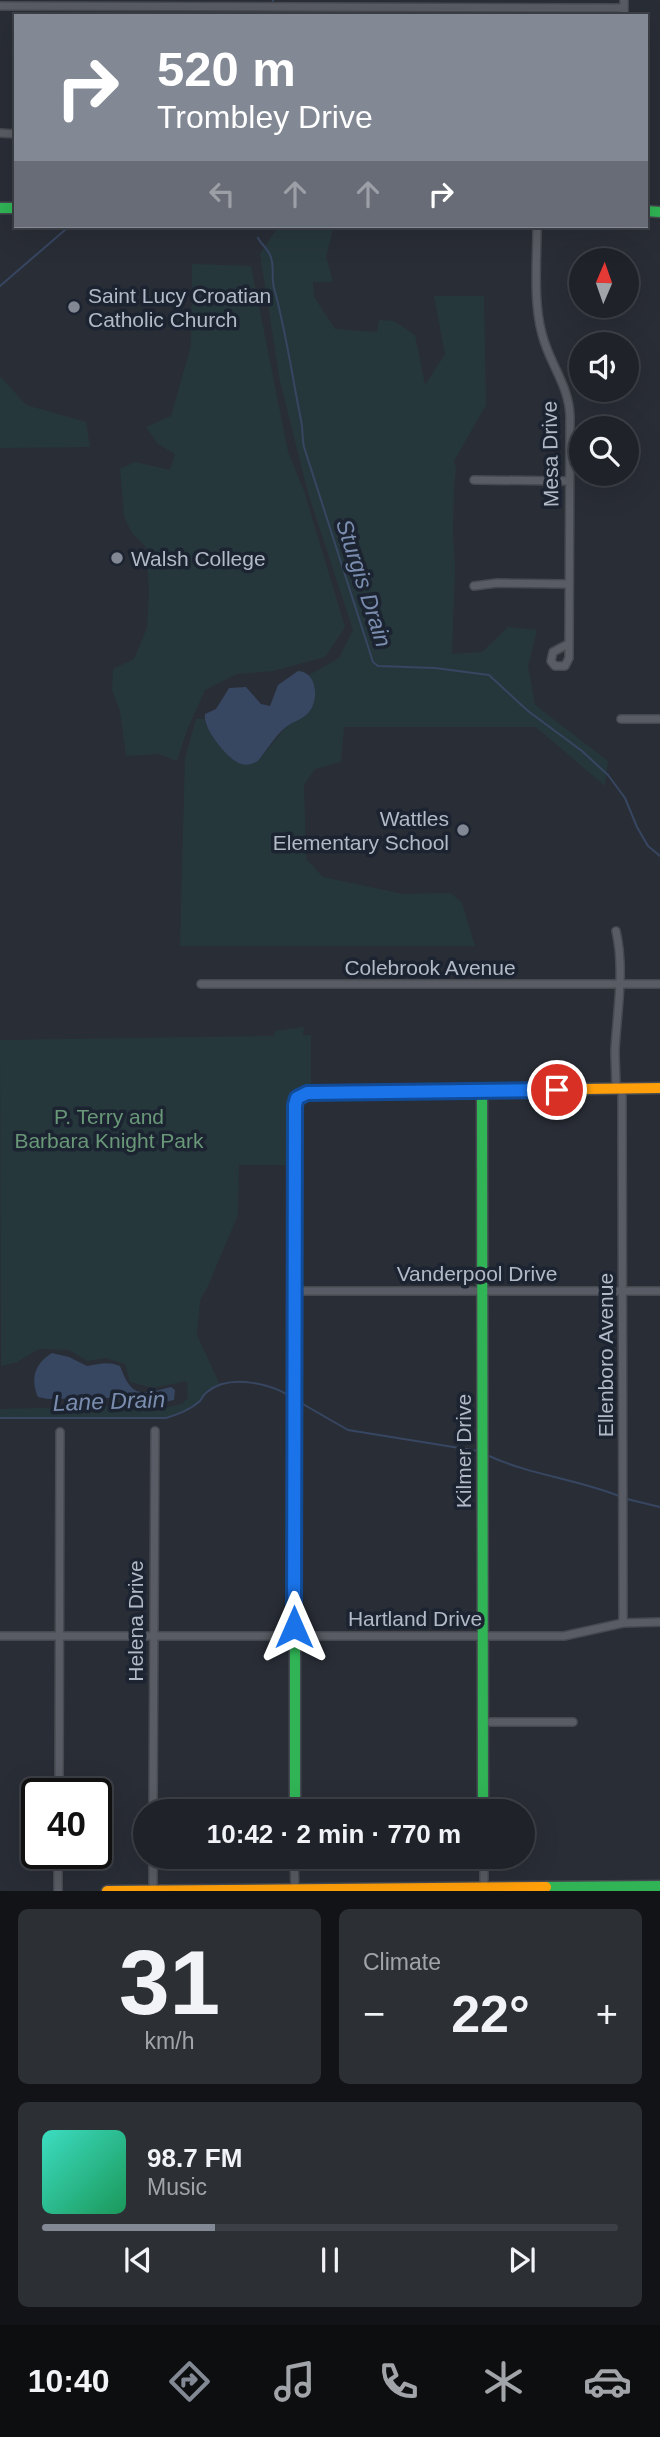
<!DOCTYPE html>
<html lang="en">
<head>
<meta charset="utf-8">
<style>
	body { margin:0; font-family:Arial,sans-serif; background:#2c2f34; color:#f1f3f6; height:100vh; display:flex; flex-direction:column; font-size:26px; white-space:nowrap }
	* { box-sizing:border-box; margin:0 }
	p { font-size:23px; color:#a1a4a8 }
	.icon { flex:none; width:38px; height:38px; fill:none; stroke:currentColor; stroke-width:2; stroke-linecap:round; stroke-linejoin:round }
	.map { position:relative; height:1891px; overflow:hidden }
	.sheet { display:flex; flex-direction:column; gap:18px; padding:18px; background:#111316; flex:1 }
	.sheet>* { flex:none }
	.guide { position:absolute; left:14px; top:14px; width:634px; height:214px; border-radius:0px; box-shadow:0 7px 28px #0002,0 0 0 2px #3c3f45; background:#828894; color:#fff; overflow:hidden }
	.needle { width:46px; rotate:2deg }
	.tools { position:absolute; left:569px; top:248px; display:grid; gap:14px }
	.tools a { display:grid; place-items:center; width:70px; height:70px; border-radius:50%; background:#1f2228; box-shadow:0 7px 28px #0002,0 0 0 2px #3c3f45; font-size:35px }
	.speed { position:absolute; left:21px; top:1778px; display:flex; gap:14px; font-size:35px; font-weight:700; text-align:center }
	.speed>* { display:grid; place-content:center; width:91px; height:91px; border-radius:50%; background:#1f2228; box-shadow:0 7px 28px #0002,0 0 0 2px #3c3f45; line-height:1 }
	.speed .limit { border:4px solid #111; border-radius:10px; background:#fff; color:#111 }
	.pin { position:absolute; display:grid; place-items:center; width:60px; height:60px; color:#fff; margin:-30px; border:4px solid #fff; border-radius:50%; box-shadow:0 2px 7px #0007 }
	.me { position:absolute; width:77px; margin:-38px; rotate:0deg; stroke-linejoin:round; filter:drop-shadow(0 0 5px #0008) }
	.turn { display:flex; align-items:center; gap:24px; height:147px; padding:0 28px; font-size:32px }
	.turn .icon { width:91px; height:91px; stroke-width:2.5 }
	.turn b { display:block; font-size:49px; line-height:60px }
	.lanes { display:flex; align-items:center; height:66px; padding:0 28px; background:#0003; justify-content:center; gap:35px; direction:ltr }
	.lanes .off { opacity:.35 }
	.big { font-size:52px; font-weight:800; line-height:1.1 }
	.sheet .card { flex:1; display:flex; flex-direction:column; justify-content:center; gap:10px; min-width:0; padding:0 24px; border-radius:10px; background:#2c2f34 }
	.sheet .dial { align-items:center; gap:0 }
	.dial b { font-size:91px; line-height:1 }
	.song { display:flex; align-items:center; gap:21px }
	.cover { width:84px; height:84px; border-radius:10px; background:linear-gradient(135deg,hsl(170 70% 55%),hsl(150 70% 35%)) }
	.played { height:7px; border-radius:4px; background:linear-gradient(90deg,#828894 30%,#3c3f45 30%) }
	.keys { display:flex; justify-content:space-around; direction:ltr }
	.heat { display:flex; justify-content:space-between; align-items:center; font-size:38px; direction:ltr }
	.sheet .tiles { flex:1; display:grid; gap:18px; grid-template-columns:1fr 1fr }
	.card:last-child { grid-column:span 2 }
	.trip { position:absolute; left:133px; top:1799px; width:402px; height:70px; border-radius:35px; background:#1f2228; box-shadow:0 7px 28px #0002,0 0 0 2px #3c3f45; font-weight:800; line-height:70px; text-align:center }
	.menu { display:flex; height:112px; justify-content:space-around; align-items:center; background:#0c0e10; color:#a1a4a8 }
	.menu .icon { width:49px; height:49px }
	.menu .selected { color:#828894 }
	.menu b { font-size:32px; color:#f1f3f6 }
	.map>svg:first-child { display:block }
</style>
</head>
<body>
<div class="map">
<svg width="660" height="1891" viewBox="0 0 660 1891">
	<rect width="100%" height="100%" fill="#292d36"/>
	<!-- green -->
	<g fill="#26373c">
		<path d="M 278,226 L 334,226 L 326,256 L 333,282 L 313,282 L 314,297 L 335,329 L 377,332 L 379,320 L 394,321 L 415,335 L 425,385 L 445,354 L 434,296 L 484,296 L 486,405 L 454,461 L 456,468 L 454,486 L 453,532 L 455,567 L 452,654 L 482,652 L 508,627 L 537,630 L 528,666 L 535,705 L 608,761 L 605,786 L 536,727 L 344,727 L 341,762 L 315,769 L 304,785 L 306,859 L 323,877 L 403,894 L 451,893 L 462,903 L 475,946 L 180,946 L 185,758 L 196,719 L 204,719 C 209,738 235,772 258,761 L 286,727 L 310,712 L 314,699 L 315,687 L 309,675 L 339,658 L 353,630 L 308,493 L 280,381 L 260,254 Z"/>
		<path d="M 192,264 L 251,266 L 288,452 L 304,491 L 345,627 L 325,657 L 273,671 L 237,674 L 205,690 L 187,730 L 177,761 L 159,754 L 126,756 L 120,711 L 112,690 L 113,669 L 134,659 L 147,628 L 149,588 L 146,547 L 132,533 L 124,517 L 120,469 L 135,462 L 170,470 L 175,454 L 158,444 L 146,427 L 171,416 L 191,346 Z"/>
		<path d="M 0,376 L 26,405 L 86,422 L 90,447 L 0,448 Z"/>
		<path d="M 304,1027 L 303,1035 L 311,1035 L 311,1090 L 291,1090 L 290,1165 L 239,1165 L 238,1215 L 207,1288 L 200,1300 L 197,1335 L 220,1385 C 208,1389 203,1399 193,1406 C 184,1412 176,1414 166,1418 L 0,1418 L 0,1409 L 115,1406 L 151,1411 L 182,1404 L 188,1398 L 187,1381 L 153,1388 L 130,1382 L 125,1364 L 106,1358 L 88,1361 L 69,1350 L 39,1349 L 17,1362 L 1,1366 L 0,1040 L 274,1036 L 275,1031 Z"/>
	</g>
	<!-- water -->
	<g fill="#374661">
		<path d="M 298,671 C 317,672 319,698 310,711 C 304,719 294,721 286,727 C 275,736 267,750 258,761 C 252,764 247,766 241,764 C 227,759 202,728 205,714 L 216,709 L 229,688 L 246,687 L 261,704 L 270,706 L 278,685 Z"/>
		<path d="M 52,1353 L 69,1357 L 87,1366 C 100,1364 107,1361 120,1366 C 132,1398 140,1395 171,1387 L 175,1390 L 174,1400 L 164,1402 L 109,1398 L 48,1399 L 38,1397 C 30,1379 35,1363 52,1353 Z"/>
	</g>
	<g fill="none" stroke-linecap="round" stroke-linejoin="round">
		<!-- stream -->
		<g stroke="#374661" stroke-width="2">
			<path d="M 273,0 L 273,1"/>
			<path d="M 274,12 L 275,16"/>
			<path d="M 258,238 C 261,244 268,249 270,255 C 275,265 271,277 274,288 C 286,331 292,376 301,420 C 303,429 302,438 304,447 L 373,662 L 378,666 L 435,668 L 489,675 L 528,711 L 582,751 L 608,775 L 625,798 L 637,827 L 648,846 L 660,856"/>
			<path d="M 0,286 L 65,230"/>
			<path d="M 301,1403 L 348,1430 L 478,1451"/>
			<path d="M 0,1418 L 166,1418 C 178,1414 190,1410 200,1401 C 204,1396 202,1396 207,1392 C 229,1374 268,1383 290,1396"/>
			<path d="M 489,1456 C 531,1475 576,1479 619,1496"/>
			<path d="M 627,1499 L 660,1507"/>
		</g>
		<defs>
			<g id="street">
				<path d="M 0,6 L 624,8"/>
				<path d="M 624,16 L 624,0"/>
				<path d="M 0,133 L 16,134"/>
				<path d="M 537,226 C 537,261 533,301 542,334 C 549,363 569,385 570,416 L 569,658 L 565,666 L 555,666 L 551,661 L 553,652 L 568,644"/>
				<path d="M 474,480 L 569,481"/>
				<path d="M 474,586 L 497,583 L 568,584"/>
				<path d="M 621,719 L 660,719"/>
				<path d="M 616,931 C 625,970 617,1011 615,1050 C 615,1063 616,1076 616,1088"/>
				<path d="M 201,984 L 660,984"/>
				<path d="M 622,1088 L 623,1623"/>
				<path d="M 293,1291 L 660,1291"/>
				<path d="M 0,1636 L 564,1636 L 623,1623 L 660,1622"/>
				<path d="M 482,1722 L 573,1722"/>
				<path d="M 59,1794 L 60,1432"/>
				<path d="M 153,1811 L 155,1431"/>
				<path d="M 294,1857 L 295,1890"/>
				<path d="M 484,1857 L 484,1887"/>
				<path d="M 58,1891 L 58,1853"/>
				<path d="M 153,1891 L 153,1857"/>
			</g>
			<g id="fast">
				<path d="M 0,208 L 16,208"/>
				<path d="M 646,211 L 660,212"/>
				<path d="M 482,1091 L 483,1811"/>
				<path d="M 295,1811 L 295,1106 L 297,1098 L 307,1093 L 429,1091"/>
				<path d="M 546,1887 L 660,1886"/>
			</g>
			<g id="slow">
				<path d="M 429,1091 L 660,1088"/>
				<path d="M 107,1891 L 546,1887"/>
			</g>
		</defs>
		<!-- street casing -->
		<use href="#street" stroke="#464a50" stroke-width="10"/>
		<!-- fast casing -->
		<use href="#fast" stroke="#464a50" stroke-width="13"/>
		<!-- slow casing -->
		<use href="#slow" stroke="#464a50" stroke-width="13"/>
		<!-- street -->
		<use href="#street" stroke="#595c64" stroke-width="7"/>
		<!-- fast -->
		<use href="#fast" stroke="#30b455" stroke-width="10"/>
		<!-- slow -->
		<use href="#slow" stroke="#ff9f0a" stroke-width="10"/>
	</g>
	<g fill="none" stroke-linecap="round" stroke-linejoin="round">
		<defs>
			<path id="route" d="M 294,1627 L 295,1105 L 297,1098 L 307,1093 L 557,1090"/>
		</defs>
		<!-- route casing -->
		<use href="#route" stroke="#114b97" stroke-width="18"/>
		<!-- route -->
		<use href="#route" stroke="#1a73e8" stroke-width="12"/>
	</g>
	<!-- markers -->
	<g fill="#828894" stroke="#1c2331" stroke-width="2.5">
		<circle cx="74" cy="307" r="7"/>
		<circle cx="117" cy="558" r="7"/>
		<circle cx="463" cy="830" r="7"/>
	</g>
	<g text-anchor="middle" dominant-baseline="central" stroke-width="7" stroke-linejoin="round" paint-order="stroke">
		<!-- poi labels -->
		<g font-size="21" fill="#b2b9c7" stroke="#1c2331" text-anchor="start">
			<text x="88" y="295">Saint Lucy Croatian<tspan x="88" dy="24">Catholic Church</tspan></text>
			<text x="131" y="558">Walsh College</text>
			<text x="449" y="818" text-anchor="end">Wattles<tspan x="449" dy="24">Elementary School</tspan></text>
		</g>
		<!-- street labels -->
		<g font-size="21" fill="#b2b9c7" stroke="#1c2331">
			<text transform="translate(550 454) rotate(-91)">Mesa Drive</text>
			<text x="430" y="967">Colebrook Avenue</text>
			<text x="477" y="1273">Vanderpool Drive</text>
			<text transform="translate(605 1355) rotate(-90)">Ellenboro Avenue</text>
			<text transform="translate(463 1451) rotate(-90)">Kilmer Drive</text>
			<text x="415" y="1618">Hartland Drive</text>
			<text transform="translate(135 1621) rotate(-90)">Helena Drive</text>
		</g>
		<!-- park labels -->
		<g font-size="21" fill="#699878" stroke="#1c2331">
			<text x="109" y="1116">P. Terry and<tspan x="109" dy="24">Barbara Knight Park</tspan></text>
		</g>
		<!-- water labels -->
		<g font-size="23" font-style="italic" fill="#7a8daf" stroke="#1c2331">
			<text transform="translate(364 583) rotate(72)">Sturgis Drain</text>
			<text transform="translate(109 1401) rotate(-2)">Lane Drain</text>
		</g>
	</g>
</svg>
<div class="tools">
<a><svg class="needle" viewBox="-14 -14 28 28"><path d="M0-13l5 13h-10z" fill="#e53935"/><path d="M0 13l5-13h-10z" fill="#a1a4a8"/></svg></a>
<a><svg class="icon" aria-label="sound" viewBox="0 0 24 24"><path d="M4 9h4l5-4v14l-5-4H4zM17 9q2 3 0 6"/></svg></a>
<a><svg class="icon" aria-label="search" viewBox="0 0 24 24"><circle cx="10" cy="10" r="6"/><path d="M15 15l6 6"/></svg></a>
</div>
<div class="speed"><div class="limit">40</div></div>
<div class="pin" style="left:557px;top:1090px;background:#d93025"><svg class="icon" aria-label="arrive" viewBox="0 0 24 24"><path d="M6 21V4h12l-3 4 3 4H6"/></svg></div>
<svg class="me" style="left:294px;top:1627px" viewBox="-20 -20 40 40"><path d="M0-17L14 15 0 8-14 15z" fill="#1a73e8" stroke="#fff" stroke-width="4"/></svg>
<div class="trip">10:42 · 2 min · 770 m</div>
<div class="guide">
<div class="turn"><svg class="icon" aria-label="right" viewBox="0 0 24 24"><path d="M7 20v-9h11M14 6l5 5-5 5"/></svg><div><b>520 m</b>Trombley Drive</div></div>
<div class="lanes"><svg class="icon off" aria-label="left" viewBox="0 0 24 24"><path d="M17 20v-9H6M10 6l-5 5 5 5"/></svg><svg class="icon off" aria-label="ahead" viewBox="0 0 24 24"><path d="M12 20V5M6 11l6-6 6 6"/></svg><svg class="icon off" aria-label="ahead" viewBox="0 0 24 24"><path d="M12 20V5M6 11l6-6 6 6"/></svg><svg class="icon" aria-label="right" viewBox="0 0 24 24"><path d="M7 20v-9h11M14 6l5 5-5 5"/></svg></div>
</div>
</div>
<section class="sheet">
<div class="tiles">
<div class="card dial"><b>31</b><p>km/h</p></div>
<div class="card"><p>Climate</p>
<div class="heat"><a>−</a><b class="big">22°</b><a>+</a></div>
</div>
<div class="card">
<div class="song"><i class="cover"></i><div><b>98.7 FM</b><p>Music</p></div></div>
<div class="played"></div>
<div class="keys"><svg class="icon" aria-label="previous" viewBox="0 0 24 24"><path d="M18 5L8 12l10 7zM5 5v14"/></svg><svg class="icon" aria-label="pause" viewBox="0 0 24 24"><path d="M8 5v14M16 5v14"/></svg><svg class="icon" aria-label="next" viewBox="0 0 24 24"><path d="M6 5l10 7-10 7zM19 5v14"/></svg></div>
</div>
</div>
</section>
<nav class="menu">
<b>10:40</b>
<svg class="icon selected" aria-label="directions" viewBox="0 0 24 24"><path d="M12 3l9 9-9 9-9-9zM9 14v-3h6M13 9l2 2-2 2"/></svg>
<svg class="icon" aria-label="music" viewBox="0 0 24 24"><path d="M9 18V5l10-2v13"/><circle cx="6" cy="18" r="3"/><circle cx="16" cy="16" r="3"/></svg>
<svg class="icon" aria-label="phone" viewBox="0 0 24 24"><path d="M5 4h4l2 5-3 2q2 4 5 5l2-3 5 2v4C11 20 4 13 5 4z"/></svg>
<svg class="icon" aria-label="climate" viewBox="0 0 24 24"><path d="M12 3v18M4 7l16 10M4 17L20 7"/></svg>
<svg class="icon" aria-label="car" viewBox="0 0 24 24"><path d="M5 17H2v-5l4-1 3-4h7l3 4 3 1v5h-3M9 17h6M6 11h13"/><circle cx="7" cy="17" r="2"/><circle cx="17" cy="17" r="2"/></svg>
</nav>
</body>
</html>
